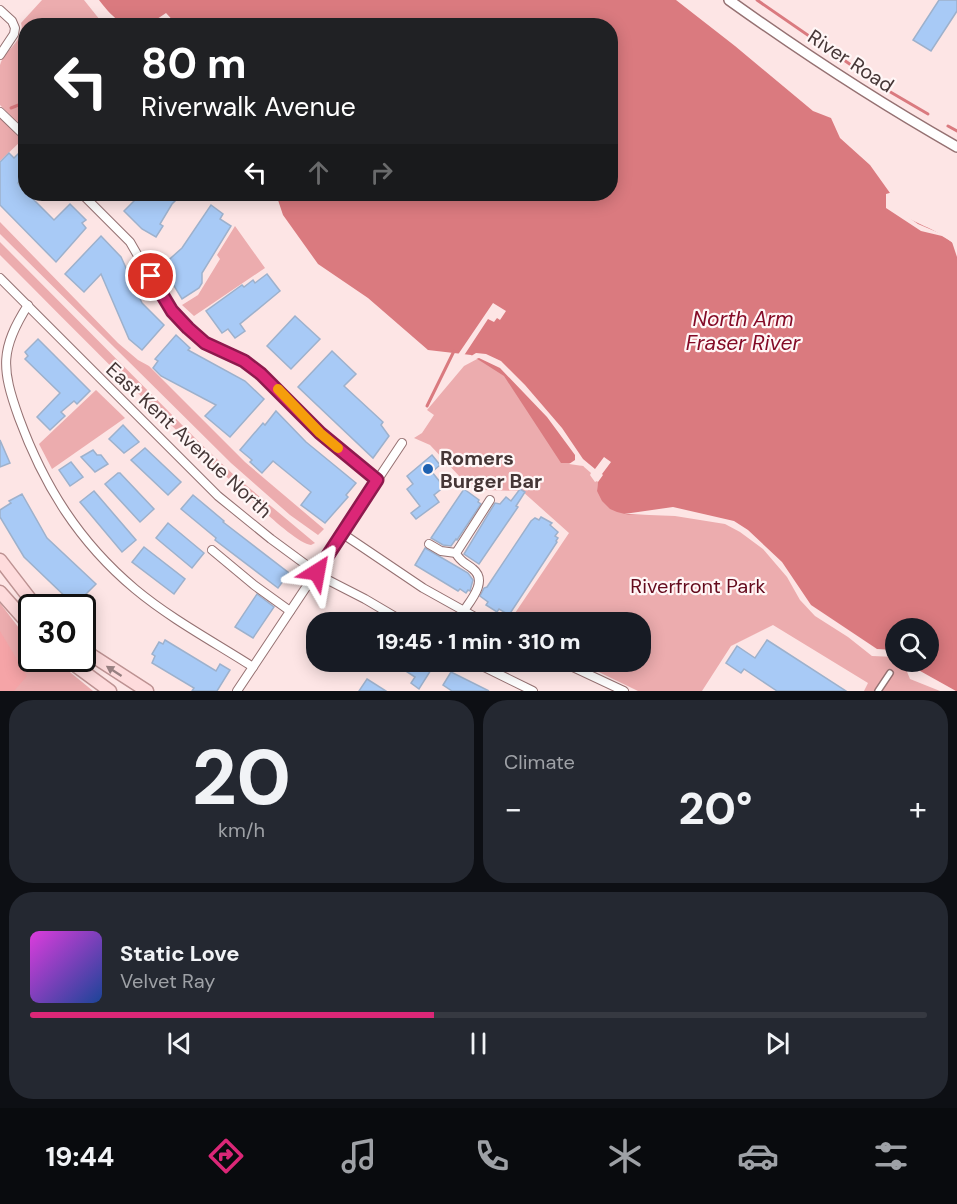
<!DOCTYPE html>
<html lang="en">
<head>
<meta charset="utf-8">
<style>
	body { margin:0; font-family:"DM Sans",sans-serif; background:#242831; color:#f1f3f6; height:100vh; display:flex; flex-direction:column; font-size:22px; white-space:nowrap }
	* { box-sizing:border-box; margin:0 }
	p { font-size:20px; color:#9ea1a6 }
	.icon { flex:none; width:33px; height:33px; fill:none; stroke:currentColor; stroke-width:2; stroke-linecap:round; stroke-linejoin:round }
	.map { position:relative; height:691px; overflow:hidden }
	.drawer { display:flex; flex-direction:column; gap:9px; padding:9px; background:#0d0f14; flex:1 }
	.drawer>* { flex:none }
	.hud { position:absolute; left:18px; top:18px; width:600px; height:183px; border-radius:24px; box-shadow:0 3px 15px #0003; background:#202124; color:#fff; overflow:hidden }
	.buttons { position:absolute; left:885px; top:618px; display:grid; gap:12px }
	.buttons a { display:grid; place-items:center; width:54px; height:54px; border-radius:50%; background:#171b24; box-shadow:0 3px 15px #0003; font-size:30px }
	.speed { position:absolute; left:18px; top:594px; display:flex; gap:12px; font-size:30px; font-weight:700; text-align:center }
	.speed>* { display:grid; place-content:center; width:78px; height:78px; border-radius:50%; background:#171b24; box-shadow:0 3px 15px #0003; line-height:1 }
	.speed .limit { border:3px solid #111; border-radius:9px; background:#fff; color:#111 }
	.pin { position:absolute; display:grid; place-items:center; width:51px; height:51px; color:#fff; margin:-26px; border:3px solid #fff; border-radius:50%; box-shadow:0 2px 6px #0007 }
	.me { position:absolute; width:66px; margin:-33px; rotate:34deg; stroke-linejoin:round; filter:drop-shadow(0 0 4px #0008) }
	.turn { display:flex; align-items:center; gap:21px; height:126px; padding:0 24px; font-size:27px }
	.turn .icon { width:78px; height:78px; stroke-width:2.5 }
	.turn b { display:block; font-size:42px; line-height:51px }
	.lanes { display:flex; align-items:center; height:57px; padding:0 24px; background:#0003; justify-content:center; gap:30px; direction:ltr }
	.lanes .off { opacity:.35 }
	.big { font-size:45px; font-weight:800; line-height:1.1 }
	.drawer .card { flex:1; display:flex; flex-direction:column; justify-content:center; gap:9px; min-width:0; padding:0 21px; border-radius:24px; background:#242831 }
	.drawer .dial { align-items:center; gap:0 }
	.dial b { font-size:78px; line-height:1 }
	.song { display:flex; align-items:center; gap:18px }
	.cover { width:72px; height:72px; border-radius:9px; background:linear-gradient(135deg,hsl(300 70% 55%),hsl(220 70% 35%)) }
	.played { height:6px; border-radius:3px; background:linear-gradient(90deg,#db2777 45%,#363941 45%) }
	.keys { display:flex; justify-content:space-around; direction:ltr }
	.heat { display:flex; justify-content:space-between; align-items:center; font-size:33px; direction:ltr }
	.drawer .tiles { flex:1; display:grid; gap:9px; grid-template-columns:1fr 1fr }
	.card:last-child { grid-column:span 2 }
	.trip { position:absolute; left:306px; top:612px; width:345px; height:60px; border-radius:24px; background:#171b24; box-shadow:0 3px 15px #0003; font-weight:800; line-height:60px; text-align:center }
	.menu { display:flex; height:96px; justify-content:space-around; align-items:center; background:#090b0e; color:#9ea1a6 }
	.menu .icon { width:42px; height:42px }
	.menu .active { color:#db2777 }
	.menu b { font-size:27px; color:#f1f3f6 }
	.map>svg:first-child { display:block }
</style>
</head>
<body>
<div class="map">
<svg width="957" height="691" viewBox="0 0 957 691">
	<rect width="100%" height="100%" fill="#fde5e5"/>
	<!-- green -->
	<g fill="#ecacae">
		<path d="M 42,0 L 84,0 L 104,25 L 26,26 L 25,130 L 0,105 C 0,93 0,77 0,65 C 4,50 26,40 21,23 Z"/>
		<path d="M 0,117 L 22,140 L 0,161 Z"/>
		<path d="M 0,222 L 118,343 L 138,360 L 149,366 L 245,462 L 324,529 L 318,535 L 290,515 L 231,463 L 0,234 Z"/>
		<path d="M 235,226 L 265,268 L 194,316 L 182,305 L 198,295 L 220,259 L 217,255 Z"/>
		<path d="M 0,242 L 200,443 L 235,476 L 315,543 L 311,545 C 298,544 261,509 250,498 C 163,421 82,337 0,255 Z"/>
		<path d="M 479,358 L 500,368 L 587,467 L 598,480 L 597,491 L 672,513 L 724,523 L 741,529 L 895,654 L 896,662 L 906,662 L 943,691 L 864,691 L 868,683 L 773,625 L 731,646 L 702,691 L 638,691 L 578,662 L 640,662 L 640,622 L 509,622 L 569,533 L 522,491 L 485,490 L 461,478 L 430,445 L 414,438 L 422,433 L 434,415 L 427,410 L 464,366 Z"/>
		<path d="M 96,390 L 125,418 L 52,469 L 39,444 Z"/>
		<path d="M 0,603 L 22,632 L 31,640 L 32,658 L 54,659 L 93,691 L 0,691 Z"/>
	</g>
	<!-- forest -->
	<path fill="#f5a4a7" d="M 0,631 L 27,676 L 14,691 L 0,691 Z"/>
	<!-- water -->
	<path fill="#da7a7f" d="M 99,0 L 676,0 L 735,46 L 813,111 L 831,118 L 840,138 L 870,165 L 890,193 L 888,205 C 909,223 939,228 957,247 L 957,691 L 943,691 L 906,662 L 928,662 L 928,628 L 896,628 L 895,654 L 874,654 L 816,613 L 785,572 L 765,549 L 741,529 L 724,523 L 672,513 L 629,515 L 617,512 L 610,509 L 602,501 L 597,491 L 598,480 C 584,464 582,463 561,463 L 504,376 L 471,355 L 428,350 L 368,298 L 318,264 L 283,215 L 276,194 L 610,194 L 610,26 L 178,26 L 166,13 L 157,19 L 162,25 C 127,25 122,30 99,0 Z"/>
	<!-- pier -->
	<g fill="#fde5e5">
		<path d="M 893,192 L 891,205 L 918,224 L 951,238 L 957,243 L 957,257 L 952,242 L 942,236 L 921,231 L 886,208 L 886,194 Z"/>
		<path d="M 493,303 L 506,311 L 500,320 L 497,318 L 494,322 L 488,319 L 463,357 L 457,356 Z"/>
		<path d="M 476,353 L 486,354 L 501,361 L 525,385 L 562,428 L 583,459 L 595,469 L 604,457 L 611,462 L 602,474 L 603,475 L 598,482 L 597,481 L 595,482 L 590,475 L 591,473 L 583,466 L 569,464 L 575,460 L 575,455 L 547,417 L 500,368 L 479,358 L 473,360 L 468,358 Z"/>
		<path d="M 673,507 L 734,521 L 748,530 L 782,562 L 811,605 L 877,649 L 895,650 L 896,657 L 872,656 L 848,637 L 815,616 L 800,600 L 787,577 L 763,549 L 740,532 L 725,524 L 675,516 L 624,514 Z"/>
		<path d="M 903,662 L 910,662 L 913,667 L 956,691 L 940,691 L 910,679 Z"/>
	</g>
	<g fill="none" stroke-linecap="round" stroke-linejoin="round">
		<!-- stream -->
		<g stroke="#da7a7f" stroke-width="3">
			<path d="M 757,0 L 854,67"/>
			<path d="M 875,83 L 928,114"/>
			<path d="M 11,108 L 26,102"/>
			<path d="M 948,126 L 957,131"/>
			<path d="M 427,406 L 454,351"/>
		</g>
	</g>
	<!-- building -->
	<g fill="#a8caf6" stroke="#9db1cc" stroke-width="1.5">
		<path d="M 939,0 L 957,0 L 957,11 L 931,51 L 913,40 Z"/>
		<path d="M 9,153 L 14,158 L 19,153 L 26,159 L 26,175 L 18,183 L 26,194 L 28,194 L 54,220 L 70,204 L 86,220 L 82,223 L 86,228 L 56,262 L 0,205 L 0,162 Z"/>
		<path d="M 141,194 L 182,194 L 172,204 L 160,224 L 163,226 L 156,237 L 142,229 L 124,211 Z"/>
		<path d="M 211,205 L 223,214 L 220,219 L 231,226 L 202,273 L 202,283 L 199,288 L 182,299 L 162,266 L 182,248 Z"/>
		<path d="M 101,236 L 121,257 L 142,303 L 164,325 L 142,350 L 129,339 L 101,274 L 84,292 L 65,274 Z"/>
		<path d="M 267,274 L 280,291 L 240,324 L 245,331 L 235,338 L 228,329 L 222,333 L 206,311 L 242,285 L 244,287 L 253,280 L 255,283 Z"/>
		<path d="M 295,316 L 320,339 L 291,369 L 267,346 Z"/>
		<path d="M 176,335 L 190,348 L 188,350 L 245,381 L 264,399 L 230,437 L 205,416 L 216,405 L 161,376 L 153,368 L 158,361 L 155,359 Z"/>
		<path d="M 38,339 L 90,391 L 77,404 L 74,401 L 61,412 L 65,416 L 50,430 L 37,417 L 60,393 L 25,359 L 28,356 L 25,352 Z"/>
		<path d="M 332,351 L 356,374 L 344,386 L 383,422 L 381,425 L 389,436 L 373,458 L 298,387 Z"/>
		<path d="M 276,411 L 306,442 L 356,483 L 346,495 L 348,497 L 325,523 L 301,505 L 311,492 L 273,461 L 262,473 L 250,462 L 252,460 L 240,450 L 263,423 L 265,425 Z"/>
		<path d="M 123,425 L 139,442 L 124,453 L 109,439 Z"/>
		<path d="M 0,440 L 10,463 L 0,467 Z"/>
		<path d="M 145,448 L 181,482 L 168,495 L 131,460 Z"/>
		<path d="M 93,450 L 97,455 L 101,455 L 108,464 L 95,472 L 81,457 Z"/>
		<path d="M 432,455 L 440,465 L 432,472 L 444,487 L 434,495 L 439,502 L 416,519 L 411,513 L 420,506 L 407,489 L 413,484 L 407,476 Z"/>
		<path d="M 71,462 L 83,477 L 70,486 L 59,470 Z"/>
		<path d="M 118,473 L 120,473 L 154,509 L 140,522 L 105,484 Z"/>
		<path d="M 464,489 L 479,500 L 478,502 L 481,504 L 457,540 L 456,539 L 451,546 L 443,545 L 431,538 Z"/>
		<path d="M 520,489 L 525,492 L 516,506 L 518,507 L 479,564 L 464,554 L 495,503 L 500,504 L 506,497 L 511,501 Z"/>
		<path d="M 94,491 L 136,540 L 122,552 L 80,502 Z"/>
		<path d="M 22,494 L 47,538 L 96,584 L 76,604 L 72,600 L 71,602 L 24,557 L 0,517 L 0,510 L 11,503 L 9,501 Z"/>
		<path d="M 193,495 L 224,521 L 223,522 L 289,573 L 278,588 L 215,540 L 216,538 L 181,509 Z"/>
		<path d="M 541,517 L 552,523 L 550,525 L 558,532 L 555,536 L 558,538 L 556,541 L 557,542 L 509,615 L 499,609 L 497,612 L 486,605 L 488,602 L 480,596 L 484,588 L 487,587 L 531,521 L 535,518 L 539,520 Z"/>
		<path d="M 168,523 L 204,553 L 192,568 L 156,538 Z"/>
		<path d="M 144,547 L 185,579 L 174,594 L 132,562 Z"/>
		<path d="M 425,548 L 468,573 L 473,580 L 470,591 L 468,590 L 466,593 L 460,589 L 458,591 L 415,565 Z"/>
		<path d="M 257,594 L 274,607 L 253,638 L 235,627 Z"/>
		<path d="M 165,640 L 216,671 L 220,664 L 230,670 L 217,691 L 192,691 L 194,688 L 152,663 L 155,656 L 152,654 L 159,642 L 163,644 Z"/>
		<path d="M 767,640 L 846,691 L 777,691 L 744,669 L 741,673 L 726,663 L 737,646 L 755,658 Z"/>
		<path d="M 392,662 L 436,662 L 419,689 L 411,683 L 415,677 Z"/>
		<path d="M 451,672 L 489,691 L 452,691 L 443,685 Z"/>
		<path d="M 367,679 L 386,691 L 359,691 Z"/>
	</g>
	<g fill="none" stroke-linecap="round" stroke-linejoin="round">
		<defs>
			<path id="pedestrian" d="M 878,691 L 890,673"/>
			<g id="minor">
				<path d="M 0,10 L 12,21 L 15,28 L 14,34 L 0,55"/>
				<path d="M 0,112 L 26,137"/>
				<path d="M 82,194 L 130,242 L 160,294 L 172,311 L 188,328 L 205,343 L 244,361 L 261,374 L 320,433 L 377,480"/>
				<path d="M 0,278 L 218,496 L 271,539 L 324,578 L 365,599 L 404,622"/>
				<path d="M 28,305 C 0,349 1,368 19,418 C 44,486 79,542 135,589 C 171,619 214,642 253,667"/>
				<path d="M 343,534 L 423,588 L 484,622"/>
				<path d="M 429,544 L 441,551 L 456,553"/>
				<path d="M 212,550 L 254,585 L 290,611"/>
				<path d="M 463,612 C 471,600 488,581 473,569 C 466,563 460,562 456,553 L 490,500"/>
				<path d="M 474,662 L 533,691"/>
				<path d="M 562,662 L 624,691"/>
				<path d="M 237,691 L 402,443"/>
			</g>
			<path id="tertiary" d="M 729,0 C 803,53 878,102 957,147"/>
			<g id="primary">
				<path d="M 0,560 L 37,608"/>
				<path d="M 0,592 L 32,628"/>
				<path d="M 82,649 L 147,691"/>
				<path d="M 65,658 L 110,691"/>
			</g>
		</defs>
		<!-- pedestrian casing -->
		<use href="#pedestrian" stroke="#957172" stroke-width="8"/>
		<!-- minor casing -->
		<use href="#minor" stroke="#957172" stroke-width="10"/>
		<!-- tertiary casing -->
		<use href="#tertiary" stroke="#957172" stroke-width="12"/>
		<!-- primary casing -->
		<use href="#primary" stroke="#bd9292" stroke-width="15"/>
		<!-- pedestrian -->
		<use href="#pedestrian" stroke="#fff" stroke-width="5"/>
		<!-- minor -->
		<use href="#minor" stroke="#fff" stroke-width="8"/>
		<!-- tertiary -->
		<use href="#tertiary" stroke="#fff" stroke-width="9"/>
		<!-- primary -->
		<use href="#primary" stroke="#fedbdc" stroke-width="12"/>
	</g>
	<!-- one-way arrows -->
	<defs><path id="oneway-solid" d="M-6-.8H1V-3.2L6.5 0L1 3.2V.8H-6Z" transform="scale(1.5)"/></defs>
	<use fill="#988081" href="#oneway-solid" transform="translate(114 671) rotate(-147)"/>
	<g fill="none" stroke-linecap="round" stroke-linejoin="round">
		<defs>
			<path id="route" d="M 151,276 L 172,311 L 188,328 L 205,343 L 244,361 L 261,374 L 320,433 L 377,480 L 317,572"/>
		</defs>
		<!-- route casing -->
		<use href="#route" stroke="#8e194d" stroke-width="15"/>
		<!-- route -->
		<use href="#route" stroke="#db2777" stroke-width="10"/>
		<!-- slow -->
		<path stroke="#f59e0b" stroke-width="10" d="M 278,389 L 320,433 L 338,448"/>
	</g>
	<!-- markers -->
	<circle fill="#1e61b1" stroke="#fff6f6" stroke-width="2" cx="428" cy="469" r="6"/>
	<g text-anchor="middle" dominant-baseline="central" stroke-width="4.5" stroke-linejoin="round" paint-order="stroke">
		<!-- street labels -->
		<g font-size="20" fill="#453636" stroke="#fff6f6">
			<text transform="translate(851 61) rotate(33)">River Road</text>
			<text transform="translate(189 440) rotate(43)">East Kent Avenue North</text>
		</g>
		<!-- poi labels -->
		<g font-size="20" font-weight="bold" fill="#453636" stroke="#fff6f6" text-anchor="start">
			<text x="440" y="458">Romers<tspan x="440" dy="23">Burger Bar</tspan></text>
		</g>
		<!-- park labels -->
		<g font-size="20" fill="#640b1d" stroke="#fff6f6">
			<text x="698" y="586">Riverfront Park</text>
		</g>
		<!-- water labels -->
		<g font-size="21" font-style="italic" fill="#840b27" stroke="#fff6f6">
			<text x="743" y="319">North Arm<tspan x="743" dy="24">Fraser River</tspan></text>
		</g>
	</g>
</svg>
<div class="buttons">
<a><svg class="icon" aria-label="search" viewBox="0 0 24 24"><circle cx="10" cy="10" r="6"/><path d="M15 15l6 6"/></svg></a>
</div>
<div class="speed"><div class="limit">30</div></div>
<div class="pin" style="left:151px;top:276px;background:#d93025"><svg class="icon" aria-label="arrive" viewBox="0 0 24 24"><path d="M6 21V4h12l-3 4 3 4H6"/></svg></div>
<svg class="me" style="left:317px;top:572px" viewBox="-20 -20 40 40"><path d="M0-17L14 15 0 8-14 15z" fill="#db2777" stroke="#fff" stroke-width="4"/></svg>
<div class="trip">19:45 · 1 min · 310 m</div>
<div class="hud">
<div class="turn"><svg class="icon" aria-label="left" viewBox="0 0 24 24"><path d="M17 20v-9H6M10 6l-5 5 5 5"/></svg><div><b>80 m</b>Riverwalk Avenue</div></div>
<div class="lanes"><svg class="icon" aria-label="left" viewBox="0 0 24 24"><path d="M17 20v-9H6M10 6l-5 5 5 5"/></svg><svg class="icon off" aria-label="ahead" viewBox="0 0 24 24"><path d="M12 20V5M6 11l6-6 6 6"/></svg><svg class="icon off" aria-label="right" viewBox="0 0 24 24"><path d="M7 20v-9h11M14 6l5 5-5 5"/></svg></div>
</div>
</div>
<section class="drawer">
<div class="tiles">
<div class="card dial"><b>20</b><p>km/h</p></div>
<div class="card"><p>Climate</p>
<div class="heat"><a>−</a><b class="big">20°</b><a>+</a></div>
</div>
<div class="card">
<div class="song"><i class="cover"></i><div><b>Static Love</b><p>Velvet Ray</p></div></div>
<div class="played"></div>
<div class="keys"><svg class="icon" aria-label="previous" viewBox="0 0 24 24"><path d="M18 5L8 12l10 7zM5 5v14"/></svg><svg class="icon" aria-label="pause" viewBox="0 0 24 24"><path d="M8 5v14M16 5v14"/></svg><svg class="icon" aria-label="next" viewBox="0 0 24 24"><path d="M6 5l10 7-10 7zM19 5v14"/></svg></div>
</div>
</div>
</section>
<nav class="menu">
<b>19:44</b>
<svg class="icon active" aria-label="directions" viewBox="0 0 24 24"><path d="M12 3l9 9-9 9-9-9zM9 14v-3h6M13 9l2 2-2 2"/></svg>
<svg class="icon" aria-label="music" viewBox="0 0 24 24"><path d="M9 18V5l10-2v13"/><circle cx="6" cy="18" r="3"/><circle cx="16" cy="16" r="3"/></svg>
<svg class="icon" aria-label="phone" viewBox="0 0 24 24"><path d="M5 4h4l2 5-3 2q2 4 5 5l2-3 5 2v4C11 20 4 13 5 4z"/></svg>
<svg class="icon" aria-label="climate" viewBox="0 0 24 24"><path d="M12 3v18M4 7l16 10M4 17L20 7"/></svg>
<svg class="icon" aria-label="car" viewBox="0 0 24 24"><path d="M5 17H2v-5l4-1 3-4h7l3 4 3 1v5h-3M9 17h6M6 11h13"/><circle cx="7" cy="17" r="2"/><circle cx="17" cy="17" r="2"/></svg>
<svg class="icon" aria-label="filters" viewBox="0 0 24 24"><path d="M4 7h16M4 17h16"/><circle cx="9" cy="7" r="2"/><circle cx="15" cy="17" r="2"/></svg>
</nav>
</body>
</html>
